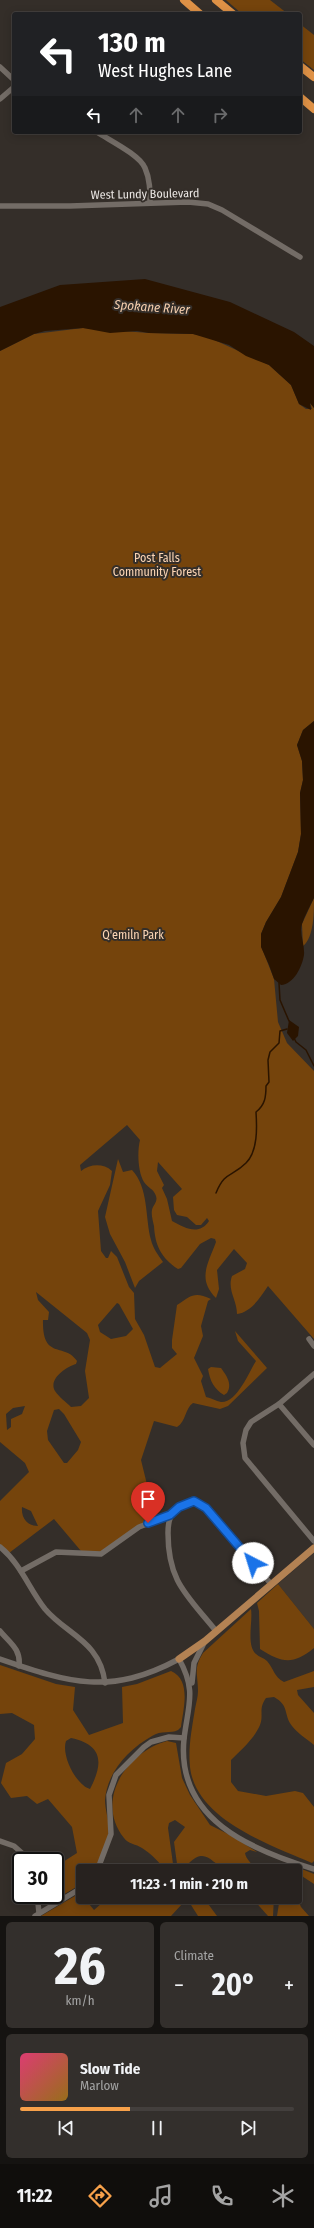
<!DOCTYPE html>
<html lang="en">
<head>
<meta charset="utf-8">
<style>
	body { margin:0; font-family:"Fira Sans Condensed",sans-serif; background:#332f2c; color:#f1f3f6; height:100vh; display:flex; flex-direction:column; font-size:15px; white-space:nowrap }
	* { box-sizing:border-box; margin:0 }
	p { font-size:13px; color:#a4a4a4 }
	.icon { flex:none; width:22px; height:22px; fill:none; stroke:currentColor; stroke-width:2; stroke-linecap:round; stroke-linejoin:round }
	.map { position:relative; height:1916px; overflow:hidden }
	.side { display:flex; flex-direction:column; gap:6px; padding:6px; background:#151311; flex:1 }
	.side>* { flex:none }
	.banner { position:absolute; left:12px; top:12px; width:290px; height:122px; border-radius:4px; box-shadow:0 2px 10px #0003,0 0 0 1px #433f3d; background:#202124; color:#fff; overflow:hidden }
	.speed { position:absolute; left:12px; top:1852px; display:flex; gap:8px; font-size:20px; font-weight:700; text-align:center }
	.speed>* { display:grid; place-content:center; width:52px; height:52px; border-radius:50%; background:#27221f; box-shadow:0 2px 10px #0003,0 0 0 1px #433f3d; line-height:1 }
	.speed .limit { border:2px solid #111; border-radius:6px; background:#fff; color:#111 }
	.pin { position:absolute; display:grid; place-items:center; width:34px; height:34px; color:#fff; margin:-41px -17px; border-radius:50% 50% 50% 0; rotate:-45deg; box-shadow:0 0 4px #0007 }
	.pin .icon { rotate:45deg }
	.me { position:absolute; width:44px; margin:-22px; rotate:320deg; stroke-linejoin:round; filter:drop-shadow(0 0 3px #0008) }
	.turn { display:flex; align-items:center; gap:14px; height:84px; padding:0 20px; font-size:18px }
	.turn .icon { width:52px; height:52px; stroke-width:2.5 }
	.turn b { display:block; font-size:28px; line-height:34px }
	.lanes { display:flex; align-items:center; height:38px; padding:0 20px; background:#0003; justify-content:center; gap:20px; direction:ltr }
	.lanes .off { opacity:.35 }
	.big { font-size:30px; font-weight:700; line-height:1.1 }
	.side .tile { flex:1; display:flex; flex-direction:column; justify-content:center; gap:6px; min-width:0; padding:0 14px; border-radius:6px; background:#332f2c }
	.side .dial { align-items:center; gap:0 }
	.dial b { font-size:52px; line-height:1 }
	.song { display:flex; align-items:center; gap:12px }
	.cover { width:48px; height:48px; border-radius:6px; background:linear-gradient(135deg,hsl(340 70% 55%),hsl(40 70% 35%)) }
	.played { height:4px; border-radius:2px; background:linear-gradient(90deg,#f8a14a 40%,#433f3d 40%) }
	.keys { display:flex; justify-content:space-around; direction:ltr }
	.heat { display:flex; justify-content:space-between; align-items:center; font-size:22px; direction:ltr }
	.side .tiles { flex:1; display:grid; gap:6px; grid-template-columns:1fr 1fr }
	.tile:last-child { grid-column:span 2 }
	.trip { position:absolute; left:76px; top:1864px; width:226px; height:40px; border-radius:4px; background:#27221f; box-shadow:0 2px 10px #0003,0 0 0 1px #433f3d; font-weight:700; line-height:40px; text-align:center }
	.tabs { display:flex; height:64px; justify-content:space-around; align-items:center; background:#100e0c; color:#a4a4a4 }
	.tabs .icon { width:28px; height:28px }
	.tabs .selected { color:#f8a14a }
	.tabs b { font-size:18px; color:#f1f3f6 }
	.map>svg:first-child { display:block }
</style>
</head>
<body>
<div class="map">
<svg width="314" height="1916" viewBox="0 0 314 1916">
	<rect width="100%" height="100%" fill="#342e29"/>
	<!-- built -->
	<path fill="#41372e" d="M 314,1553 L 314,1629 L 278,1584 Z"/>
	<!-- green -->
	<g fill="#75440c" fill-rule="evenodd">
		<path d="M 226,0 L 270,0 L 288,14 L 242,14 Z"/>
		<path d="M 300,24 L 314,35 L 314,70 L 300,59 Z"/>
		<path d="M 83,328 L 149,333 L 193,334 L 208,337 L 269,365 L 291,385 L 299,404 L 306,409 L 312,409 L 310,403 L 314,408 L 314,721 L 303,730 L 297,745 L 302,761 L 303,780 L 300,793 L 301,834 L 298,852 L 281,897 L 266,922 L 261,934 L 261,946 L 274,979 L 278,1022 L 287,1043 L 314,1071 L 314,1339 L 268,1286 C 260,1298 251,1312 237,1314 C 237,1300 227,1290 232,1276 L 245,1269 L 247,1263 L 234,1249 L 217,1270 L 219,1289 L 216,1298 C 197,1279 208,1264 216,1242 L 215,1239 L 211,1238 L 200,1244 L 181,1268 L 178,1269 C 161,1258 155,1245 154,1226 C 153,1221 151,1215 152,1210 C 153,1205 158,1202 156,1196 C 154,1189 148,1188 144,1182 C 138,1172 137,1152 140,1140 L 127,1125 L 80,1165 L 81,1171 C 90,1164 103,1163 112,1171 L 110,1185 L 98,1211 L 101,1251 L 106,1258 L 108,1258 L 111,1251 L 117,1257 L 129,1287 L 134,1293 L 135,1319 L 144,1335 L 155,1367 L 160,1368 L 177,1354 L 172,1348 L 172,1340 L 177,1305 C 191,1296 194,1291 211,1299 L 208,1301 L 201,1326 L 203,1336 L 194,1358 L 203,1376 L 201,1381 L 206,1397 C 211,1398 216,1401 221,1402 C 237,1403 249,1372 256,1361 L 238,1341 L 235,1331 L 267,1368 L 228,1406 L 220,1409 L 193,1403 C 185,1408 186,1422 177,1427 L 154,1421 L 141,1460 L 155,1517 L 137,1526 L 100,1552 L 81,1551 L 54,1519 L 9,1553 L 0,1545 L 0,1501 L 29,1472 L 25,1463 L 0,1442 L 0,351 L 34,334 ZM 158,1162 L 182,1189 L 173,1197 L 174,1210 L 177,1215 L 187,1217 L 196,1225 L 201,1225 L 207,1218 L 209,1221 C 199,1236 185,1228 172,1221 L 167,1199 L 162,1188 L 164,1185 L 157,1171 ZM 36,1292 L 87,1333 L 90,1340 L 85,1371 L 89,1398 L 81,1406 L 71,1407 C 66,1402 59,1397 55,1391 C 48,1379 66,1367 76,1364 L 77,1361 C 65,1342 42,1361 43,1320 L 48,1320 L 49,1312 L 38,1300 ZM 117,1303 L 119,1304 L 133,1329 L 126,1336 L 111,1339 L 100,1332 L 98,1325 ZM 25,1406 L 22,1414 L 11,1419 L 11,1427 L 7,1430 L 6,1414 L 13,1408 ZM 59,1409 L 64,1414 L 81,1442 L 78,1450 L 67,1463 L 64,1463 L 48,1440 L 47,1431 L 54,1410 ZM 22,1507 L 31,1511 L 38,1526 C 27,1526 21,1518 22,1507 Z"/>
		<path d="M 314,898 C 314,912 314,937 303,946 L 302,924 Z"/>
		<path d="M 118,1159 L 123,1172 L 132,1170 C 149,1188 145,1218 151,1240 C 153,1248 158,1255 163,1262 L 139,1281 L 135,1288 L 125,1262 L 110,1234 L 105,1217 Z"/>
		<path d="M 211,1367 L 221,1368 C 226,1375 233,1384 227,1393 L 224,1395 C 214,1389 210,1381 208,1369 Z"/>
		<path d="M 278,1584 L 314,1629 L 314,1648 C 293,1665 282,1663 260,1649 L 259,1611 L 257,1603 Z"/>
		<path d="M 251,1609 C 253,1622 246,1645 256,1654 C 259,1657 264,1658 267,1661 C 274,1669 274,1677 284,1682 L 314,1671 L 314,1687 L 297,1690 L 298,1695 L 314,1713 L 314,1745 C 307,1739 297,1733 292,1726 C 283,1714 290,1706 274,1697 L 266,1698 C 258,1709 264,1715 260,1725 C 254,1739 241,1750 231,1760 L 231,1782 L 238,1791 L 266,1796 L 295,1791 L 303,1793 L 314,1807 L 314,1861 L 312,1863 C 271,1845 196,1820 190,1767 C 188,1747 192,1728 195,1709 C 196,1703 198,1697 198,1691 C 198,1674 193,1669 203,1653 Z"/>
		<path d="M 0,1665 L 56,1684 L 75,1687 L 73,1710 L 89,1735 L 123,1723 L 122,1687 L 137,1684 L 171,1671 C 192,1680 183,1710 181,1727 L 178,1730 C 171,1734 161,1730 152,1736 C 129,1749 107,1772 105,1800 C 105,1810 109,1820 109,1831 C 109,1843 99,1859 94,1871 L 83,1871 L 83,1883 L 46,1905 L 46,1895 L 55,1895 L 55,1867 L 77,1853 L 72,1827 L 48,1799 L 37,1804 L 27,1796 L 11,1798 L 1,1783 L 6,1763 L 22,1754 L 35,1739 L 34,1725 L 12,1713 L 0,1714 ZM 71,1738 C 104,1745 103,1764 90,1789 C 76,1785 61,1755 66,1741 Z"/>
		<path d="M 167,1741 L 176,1743 L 182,1778 L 190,1795 L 210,1825 L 230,1835 L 257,1852 L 250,1850 L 245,1853 C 246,1860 253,1863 255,1871 C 247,1871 233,1874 226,1870 C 211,1863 206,1847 189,1863 L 195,1871 L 178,1871 L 174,1842 L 185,1827 L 175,1820 L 169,1823 L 168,1828 L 174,1871 L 167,1871 C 159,1863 152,1854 142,1848 C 136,1844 128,1844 124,1838 C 94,1800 127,1752 167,1741 Z"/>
		<path d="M 287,1863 L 314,1874 L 314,1884 L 288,1867 Z"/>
		<path d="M 80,1893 L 94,1910 L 109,1897 L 182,1897 L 182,1904 L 171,1916 L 41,1916 Z"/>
		<path d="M 295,1893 L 301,1907 L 309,1916 L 277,1916 L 280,1897 L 295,1897 Z"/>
		<path d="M 186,1897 L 203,1897 L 217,1916 L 198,1916 Z"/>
		<path d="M 251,1897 L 274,1897 L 273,1916 L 268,1916 Z"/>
	</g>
	<!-- water -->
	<g fill="#2a1400">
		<path d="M 145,279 L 230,302 L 294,332 L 314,346 L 314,408 L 310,403 L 311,410 L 299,404 L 291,385 L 269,365 L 246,356 L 229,345 L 193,334 L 149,333 L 137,331 L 110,333 L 83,328 L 45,331 L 34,334 L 0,351 L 0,307 L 60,285 Z"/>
		<path d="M 314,721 L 314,898 C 310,906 305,915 302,924 C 299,934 305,944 304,955 C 302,967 294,984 281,985 L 274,979 L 269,965 L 261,947 L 261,934 L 266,922 L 281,897 L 298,852 L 301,834 L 300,793 L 303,780 L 302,761 L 297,745 L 303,730 Z"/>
		<path d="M 289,1020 L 299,1027 L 298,1036 L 293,1041 L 287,1033 Z"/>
	</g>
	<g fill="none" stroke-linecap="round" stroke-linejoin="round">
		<!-- stream -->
		<g stroke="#2a1400" stroke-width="1.5">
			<path d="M 279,983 L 280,1000 L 289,1021"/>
			<path d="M 294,1038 L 296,1042 L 306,1050 L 314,1066"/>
			<path d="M 216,1193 C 225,1171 232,1177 246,1163 C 258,1151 257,1127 256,1112 C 265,1105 266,1097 266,1086 L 269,1082 L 268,1060 L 270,1052 L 279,1043 L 280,1031 L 287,1029"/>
		</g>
		<!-- minor -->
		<g stroke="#736c66" stroke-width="5.5">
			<path d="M 0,67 L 14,80"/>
			<path d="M 0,99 L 14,87"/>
			<path d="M 97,132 C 109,140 140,155 145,168 C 150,179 150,191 150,203"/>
			<path d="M 0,206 L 70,206 L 188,202 L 208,204 L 222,210 L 300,257"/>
			<path d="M 309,1339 L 314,1346"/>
			<path d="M 314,1374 L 279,1404 L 251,1422 L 246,1430 L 243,1443 L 245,1458 L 314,1541"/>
			<path d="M 279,1404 L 314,1445"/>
			<path d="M 0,1547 C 21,1564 29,1589 45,1609 C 67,1635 100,1641 105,1683"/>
			<path d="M 21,1571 L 56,1552 L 101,1554 L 139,1527 L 170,1515"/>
			<path d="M 0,1631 C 10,1643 21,1649 19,1666"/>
			<path d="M 216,1631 C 187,1595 168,1582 168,1533 C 168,1513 175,1505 194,1501 L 206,1508 L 271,1584"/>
			<path d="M 0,1659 C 70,1683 110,1696 179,1659 C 197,1691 188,1705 184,1739 C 176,1819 251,1850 314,1869"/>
			<path d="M 192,1683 L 194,1663 L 204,1643"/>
			<path d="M 0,1841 L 14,1846 L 31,1861"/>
			<path d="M 97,1871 L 111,1834 L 109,1795 L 116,1775 L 144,1747 L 151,1742 L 169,1737 L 184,1738"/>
			<path d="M 39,1913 L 38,1903 L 42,1895"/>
			<path d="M 35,1916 L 83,1887"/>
		</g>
		<!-- major -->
		<path stroke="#b38253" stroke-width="7" d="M 179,1659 L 205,1641 L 314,1548"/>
		<!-- highway -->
		<g stroke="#de9146" stroke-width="8">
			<path d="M 184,0 L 200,14"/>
			<path d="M 216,0 L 233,14"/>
			<path d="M 300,66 L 314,77"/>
			<path d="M 300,97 L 314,109"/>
		</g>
	</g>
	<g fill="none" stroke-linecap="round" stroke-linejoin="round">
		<defs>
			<path id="route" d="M 148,1523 L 170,1515 L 179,1507 L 194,1501 L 206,1508 L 253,1563"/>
		</defs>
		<!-- route casing -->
		<use href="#route" stroke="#114b97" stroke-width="10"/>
		<!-- route -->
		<use href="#route" stroke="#1a73e8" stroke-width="7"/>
	</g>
	<g text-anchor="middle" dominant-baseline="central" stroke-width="4" stroke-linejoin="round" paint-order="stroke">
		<!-- street labels -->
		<g font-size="12" fill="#e9e5e2" stroke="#342e29">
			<text transform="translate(145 194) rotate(-1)">West Lundy Boulevard</text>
		</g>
		<!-- park labels -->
		<g font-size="12" fill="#fdd6b5" stroke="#342e29">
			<text x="157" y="558">Post Falls<tspan x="157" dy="14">Community Forest</tspan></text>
			<text x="133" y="935">Q'emiln Park</text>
		</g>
		<!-- water labels -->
		<g font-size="13" font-style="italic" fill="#f5cead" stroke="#342e29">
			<text transform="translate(152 307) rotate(4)">Spokane River</text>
		</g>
	</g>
</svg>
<div class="speed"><div class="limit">30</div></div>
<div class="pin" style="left:148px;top:1523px;background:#d93025"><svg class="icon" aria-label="arrive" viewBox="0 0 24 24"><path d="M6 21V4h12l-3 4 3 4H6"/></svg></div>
<svg class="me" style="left:253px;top:1563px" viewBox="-20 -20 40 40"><circle r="19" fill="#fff"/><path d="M0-13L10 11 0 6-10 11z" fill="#1a73e8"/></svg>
<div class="trip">11:23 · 1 min · 210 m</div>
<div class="banner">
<div class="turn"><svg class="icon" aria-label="left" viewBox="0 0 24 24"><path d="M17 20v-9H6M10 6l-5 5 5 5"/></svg><div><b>130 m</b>West Hughes Lane</div></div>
<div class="lanes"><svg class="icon" aria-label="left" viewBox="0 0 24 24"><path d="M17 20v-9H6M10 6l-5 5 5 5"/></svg><svg class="icon off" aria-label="ahead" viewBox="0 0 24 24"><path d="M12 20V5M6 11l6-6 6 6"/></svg><svg class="icon off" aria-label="ahead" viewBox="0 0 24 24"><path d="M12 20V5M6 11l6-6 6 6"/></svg><svg class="icon off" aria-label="right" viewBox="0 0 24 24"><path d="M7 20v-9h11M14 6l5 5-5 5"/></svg></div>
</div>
</div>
<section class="side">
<div class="tiles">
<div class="tile dial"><b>26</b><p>km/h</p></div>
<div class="tile"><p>Climate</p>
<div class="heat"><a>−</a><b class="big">20°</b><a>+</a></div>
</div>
<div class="tile">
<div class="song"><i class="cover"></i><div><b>Slow Tide</b><p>Marlow</p></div></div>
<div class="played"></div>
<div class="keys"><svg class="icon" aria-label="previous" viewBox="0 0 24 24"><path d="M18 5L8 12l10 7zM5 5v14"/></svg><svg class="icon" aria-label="pause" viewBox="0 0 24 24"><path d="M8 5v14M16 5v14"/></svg><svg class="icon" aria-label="next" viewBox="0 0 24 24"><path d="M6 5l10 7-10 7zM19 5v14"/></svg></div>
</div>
</div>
</section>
<nav class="tabs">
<b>11:22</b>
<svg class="icon selected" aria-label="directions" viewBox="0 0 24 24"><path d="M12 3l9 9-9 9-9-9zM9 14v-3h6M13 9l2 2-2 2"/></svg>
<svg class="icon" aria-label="music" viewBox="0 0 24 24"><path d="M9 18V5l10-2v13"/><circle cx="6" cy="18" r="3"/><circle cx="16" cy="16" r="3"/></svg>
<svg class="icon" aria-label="phone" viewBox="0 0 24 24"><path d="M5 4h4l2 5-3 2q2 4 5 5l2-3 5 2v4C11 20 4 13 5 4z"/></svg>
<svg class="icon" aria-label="climate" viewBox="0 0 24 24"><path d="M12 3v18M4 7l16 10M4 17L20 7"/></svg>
</nav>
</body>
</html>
